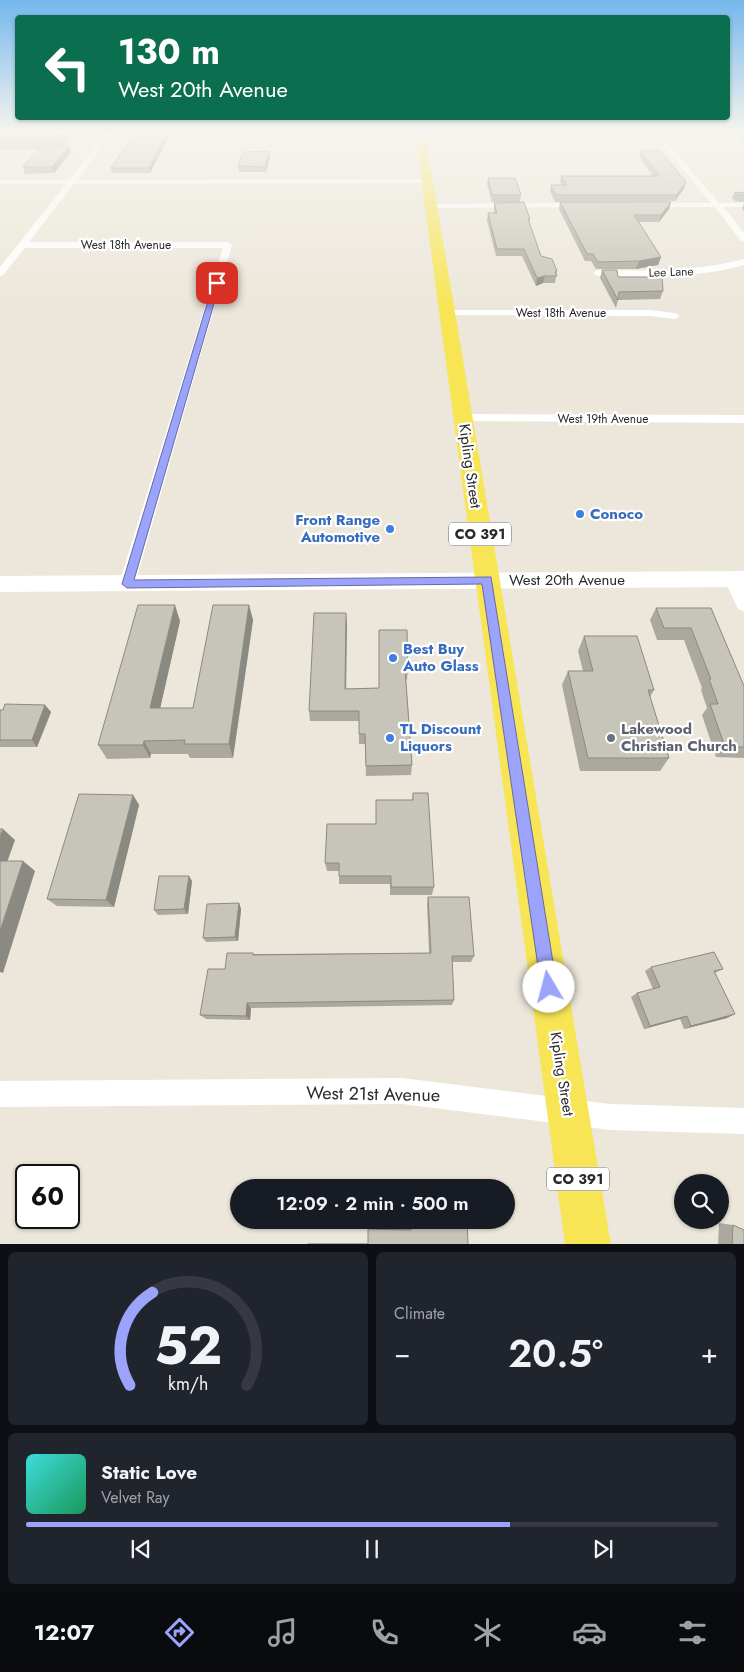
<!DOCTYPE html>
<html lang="en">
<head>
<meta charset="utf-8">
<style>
	body { margin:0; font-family:Jost,sans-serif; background:#20242c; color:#f1f3f6; height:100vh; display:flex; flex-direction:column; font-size:19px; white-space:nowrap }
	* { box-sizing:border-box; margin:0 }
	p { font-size:16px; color:#9ea1a6 }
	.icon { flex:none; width:28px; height:28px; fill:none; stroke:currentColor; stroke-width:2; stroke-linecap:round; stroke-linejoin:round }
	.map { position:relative; height:1244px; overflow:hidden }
	.drawer { display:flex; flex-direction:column; gap:8px; padding:8px; background:#0d0f14; flex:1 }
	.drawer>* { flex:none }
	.guide { position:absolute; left:15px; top:15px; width:715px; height:105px; border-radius:5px; box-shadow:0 1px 4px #0004; background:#0b6e4f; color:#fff; overflow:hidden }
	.controls { position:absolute; left:674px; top:1174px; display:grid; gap:10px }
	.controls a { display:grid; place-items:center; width:55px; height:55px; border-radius:50%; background:#171b24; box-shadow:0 1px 4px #0004; font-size:25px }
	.speed { position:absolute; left:15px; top:1164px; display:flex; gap:10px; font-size:25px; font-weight:700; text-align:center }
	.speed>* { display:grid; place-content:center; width:65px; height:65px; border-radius:50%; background:#171b24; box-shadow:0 1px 4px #0004; line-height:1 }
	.speed .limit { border:2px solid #111; border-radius:8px; background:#fff; color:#111 }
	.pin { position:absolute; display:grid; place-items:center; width:42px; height:42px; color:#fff; margin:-21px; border-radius:10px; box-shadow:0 2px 8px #0006 }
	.me { position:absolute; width:55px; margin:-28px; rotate:352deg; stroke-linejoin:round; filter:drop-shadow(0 0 4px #0008) }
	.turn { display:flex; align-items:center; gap:18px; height:105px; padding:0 20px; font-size:22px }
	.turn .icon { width:65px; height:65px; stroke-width:2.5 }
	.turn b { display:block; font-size:35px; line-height:42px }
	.big { font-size:38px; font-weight:600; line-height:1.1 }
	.drawer .tile { flex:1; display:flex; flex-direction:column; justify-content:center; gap:8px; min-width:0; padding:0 18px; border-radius:8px; background:#20242c }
	.drawer .dial { align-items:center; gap:0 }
	.dial svg { height:130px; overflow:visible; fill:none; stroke:#363941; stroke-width:7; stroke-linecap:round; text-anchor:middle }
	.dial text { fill:#f1f3f6; stroke:none }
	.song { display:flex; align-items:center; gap:15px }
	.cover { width:60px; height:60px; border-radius:8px; background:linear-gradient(135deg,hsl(180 70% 55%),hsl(150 70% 35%)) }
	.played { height:5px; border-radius:2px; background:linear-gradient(90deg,#9ca3fa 70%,#363941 70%) }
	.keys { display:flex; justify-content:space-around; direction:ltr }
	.heat { display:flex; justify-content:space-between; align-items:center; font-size:28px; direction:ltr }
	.drawer .tiles { flex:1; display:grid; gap:8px; grid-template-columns:1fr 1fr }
	.tile:last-child { grid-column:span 2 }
	.trip { position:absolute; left:230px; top:1179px; width:285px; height:50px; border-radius:25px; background:#171b24; box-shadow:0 1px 4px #0004; font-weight:600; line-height:50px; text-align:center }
	.tabs { display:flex; height:80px; justify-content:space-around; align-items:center; background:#090b0e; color:#9ea1a6 }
	.tabs .icon { width:35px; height:35px }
	.tabs .current { color:#9ca3fa }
	.tabs b { font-size:22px; color:#f1f3f6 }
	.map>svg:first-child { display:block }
</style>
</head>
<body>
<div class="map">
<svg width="744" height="1245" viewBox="0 0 744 1245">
	<rect width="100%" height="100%" fill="#ece7da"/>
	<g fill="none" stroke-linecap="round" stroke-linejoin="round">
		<!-- street -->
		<g fill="#fff" fill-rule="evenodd">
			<path d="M 106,133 L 113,133 L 77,180 L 427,179 L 431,181 L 427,183 L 74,184 L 29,242 L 228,242 L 232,245 L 135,584 L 132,588 L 127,590 L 122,588 L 119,584 L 223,248 L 25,248 L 3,275 L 0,276 L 0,267 L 66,184 L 0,184 L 0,180 L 69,180 Z"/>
			<path d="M 652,133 L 659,133 L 719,203 L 744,203 L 744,207 L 724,207 L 744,233 L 744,242 L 741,241 L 715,207 L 645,207 L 644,205 L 648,203 L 711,203 Z"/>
			<path d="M 581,203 L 584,203 L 584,207 L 431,208 L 427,206 L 431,204 Z"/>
			<path d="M 744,259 L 744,265 C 696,279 647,276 598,276 L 593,273 L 598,270 C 649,271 694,272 744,259 Z"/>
			<path d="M 447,310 L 650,310 L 675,313 L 680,316 L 675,319 L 650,316 L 443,315 L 443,311 Z"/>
			<path d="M 463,414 L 744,415 L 744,423 L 459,421 L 457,418 Z"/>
			<path d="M 732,573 L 737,575 L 744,588 L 744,611 L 738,609 L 724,579 L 727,575 Z"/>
			<path d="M 402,1078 L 610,1104 L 744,1108 L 744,1134 L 610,1130 L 402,1104 L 0,1107 L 0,1081 Z"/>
		</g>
		<!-- secondary -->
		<path fill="#fff" fill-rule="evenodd" d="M 744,571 L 744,587 L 0,592 L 0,576 Z"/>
		<!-- primary -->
		<path fill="#f7e555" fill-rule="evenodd" d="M 415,133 L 425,133 L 611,1245 L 565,1245 Z"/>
	</g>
	<!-- wall -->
	<g fill="#aba99f">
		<path d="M 0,133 L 73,133 L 62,146 L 69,146 L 71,152 L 54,173 L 25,174 L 23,167 L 39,149 L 0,149 Z"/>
		<path d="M 134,133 L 171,133 L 150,173 L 112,173 L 111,168 L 135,134 Z"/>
		<path d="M 738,133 L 744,133 L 744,144 L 740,141 L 742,136 Z"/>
		<path d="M 640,150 L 684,188 L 675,201 L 555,202 L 550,191 L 551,185 L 562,185 L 560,182 L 561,176 L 653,176 L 639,156 Z"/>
		<path d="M 270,157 L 266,172 L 239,172 L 238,166 Z"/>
		<path d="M 488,178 L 521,195 L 520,202 L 492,202 L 487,184 Z"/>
		<path d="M 735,192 L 744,193 L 744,202 L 735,201 L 732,198 Z"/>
		<path d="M 560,202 L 671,202 L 669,209 L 659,222 L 639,222 L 661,257 L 658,265 L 636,269 L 596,269 L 591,261 L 585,261 L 559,209 Z"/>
		<path d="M 494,203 L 530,219 L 529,223 L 541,256 L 557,271 L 555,283 L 543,283 L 536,286 L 522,256 L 496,256 L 487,220 L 488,213 L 494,213 Z"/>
		<path d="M 744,203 L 744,211 L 742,209 Z"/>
		<path d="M 602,270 L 618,277 L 663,291 L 660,299 L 618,300 L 616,308 L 600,278 Z"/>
		<path d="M 249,605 L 253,620 L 233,758 L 190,758 L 188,754 L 151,754 L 150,758 L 107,759 L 98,745 L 180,621 L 160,708 L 193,708 Z"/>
		<path d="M 656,608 L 711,608 L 744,686 L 744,758 L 716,757 L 702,715 L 707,708 L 701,690 L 702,688 L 684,640 L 657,640 L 650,620 Z"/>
		<path d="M 346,613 L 346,689 L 379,688 L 379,630 L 408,669 L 407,680 L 406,680 L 412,765 L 411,775 L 366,776 L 365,744 L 359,744 L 359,721 L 310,721 L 309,711 Z"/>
		<path d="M 584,636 L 654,690 L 650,697 L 669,758 L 660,771 L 580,771 L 562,685 L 568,671 L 583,671 L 578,651 Z"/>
		<path d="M 45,705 L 51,712 L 37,747 L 0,747 L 0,710 Z"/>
		<path d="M 413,793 L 434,887 L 432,895 L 390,895 L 390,884 L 339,884 L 339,871 L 327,871 L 325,863 L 412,800 Z"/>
		<path d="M 133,795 L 139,805 L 114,907 L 57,906 L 47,899 Z"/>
		<path d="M 192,881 L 188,914 L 158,915 L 154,910 Z"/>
		<path d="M 428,897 L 474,956 L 471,962 L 452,962 L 454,1000 L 452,1005 L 251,1008 L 250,1020 L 206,1019 L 200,1015 L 225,969 L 253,953 L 254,954 L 429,953 L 427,904 Z"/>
		<path d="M 239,903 L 241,909 L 238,941 L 206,942 L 203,938 Z"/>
		<path d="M 651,967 L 723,969 L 715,973 L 727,1018 L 684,1029 L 680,1019 L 644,1029 L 631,997 L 637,993 L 653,989 L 645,971 Z"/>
		<path d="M 410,1220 L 467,1220 L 468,1245 L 306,1245 L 308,1243 L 368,1243 L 368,1227 L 410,1227 Z"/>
		<path d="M 719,1223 L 733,1225 L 744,1245 L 718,1245 Z"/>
	</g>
	<!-- shaded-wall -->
	<g fill="#8b8a82">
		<path d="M 55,133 L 73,133 L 60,149 Z"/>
		<path d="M 167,133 L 171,133 L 150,173 L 149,168 Z"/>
		<path d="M 69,146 L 71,152 L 54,173 L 52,167 Z"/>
		<path d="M 269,151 L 270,157 L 266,172 L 265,167 Z"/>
		<path d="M 686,182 L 684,188 L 675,201 L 677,195 Z"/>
		<path d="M 671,202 L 669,209 L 659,222 L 661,215 Z"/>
		<path d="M 661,257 L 658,265 L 636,269 L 639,261 Z"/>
		<path d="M 545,276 L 543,283 L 536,286 L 537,278 Z"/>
		<path d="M 175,605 L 180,621 L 157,722 L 150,708 Z"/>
		<path d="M 249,605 L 253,620 L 233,758 L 229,744 Z"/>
		<path d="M 346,613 L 347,624 L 346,699 L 345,689 Z"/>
		<path d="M 45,705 L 51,712 L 37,747 L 32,740 Z"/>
		<path d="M 144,741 L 151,754 L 150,758 L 143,745 Z"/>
		<path d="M 133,795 L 139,805 L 114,907 L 106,900 Z"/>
		<path d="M 3,829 L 15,840 L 4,871 L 0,868 L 0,837 Z"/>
		<path d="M 23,861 L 35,871 L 3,973 L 0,972 L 0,931 Z"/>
		<path d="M 189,876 L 192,881 L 188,914 L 184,909 Z"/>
		<path d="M 239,903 L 241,909 L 238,941 L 235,937 Z"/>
		<path d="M 247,1003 L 251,1008 L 250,1020 L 246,1016 Z"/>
		<path d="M 735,1014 L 727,1018 L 684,1029 L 691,1026 Z"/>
		<path d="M 687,1016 L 680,1019 L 644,1029 L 650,1026 Z"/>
	</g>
	<!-- building -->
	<g fill="#c7c5b9" stroke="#8b8a82">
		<path d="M 135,133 L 167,133 L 149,168 L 111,168 Z"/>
		<path d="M 41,146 L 69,146 L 52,167 L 23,167 Z"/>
		<path d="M 640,150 L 660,151 L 686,182 L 677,195 L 556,195 L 551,185 L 567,185 L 561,176 L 659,176 Z"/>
		<path d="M 269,151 L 265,167 L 238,166 L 243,152 Z"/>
		<path d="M 488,178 L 515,178 L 521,195 L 492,195 Z"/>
		<path d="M 735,192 L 744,193 L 744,195 L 737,195 Z"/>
		<path d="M 524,202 L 530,219 L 528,219 L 541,256 L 552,259 L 557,271 L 555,272 L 557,276 L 545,276 L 537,278 L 524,249 L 497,249 L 488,213 L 497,213 L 494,203 Z"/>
		<path d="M 560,202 L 671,202 L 661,215 L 634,215 L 661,257 L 639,261 L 598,262 L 593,254 L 587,254 Z"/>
		<path d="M 602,270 L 617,270 L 618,277 L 662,277 L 663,291 L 619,292 L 618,300 Z"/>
		<path d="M 138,605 L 175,605 L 150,708 L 193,708 L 213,605 L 249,605 L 229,744 L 184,744 L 185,740 L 144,741 L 143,745 L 98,745 Z"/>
		<path d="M 656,608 L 711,608 L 744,686 L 744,747 L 725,747 L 710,704 L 718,704 L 709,679 L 711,679 L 691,628 L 664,628 Z"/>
		<path d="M 314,613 L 346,613 L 345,689 L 379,688 L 379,630 L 407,630 L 408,669 L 405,669 L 412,765 L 366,766 L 365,734 L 359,734 L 359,711 L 309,711 Z"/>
		<path d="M 584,636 L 637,636 L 654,690 L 648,690 L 669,758 L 588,758 L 568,671 L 593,671 Z"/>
		<path d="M 5,704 L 45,705 L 32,740 L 0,740 L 0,710 L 3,710 Z"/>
		<path d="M 413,793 L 428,793 L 434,887 L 391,887 L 391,876 L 339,876 L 339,863 L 325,863 L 327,824 L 376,824 L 376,800 L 413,800 Z"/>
		<path d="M 79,794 L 133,795 L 106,900 L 47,899 Z"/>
		<path d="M 0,829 L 3,829 L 0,837 Z"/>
		<path d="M 0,861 L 23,861 L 0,931 Z"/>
		<path d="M 159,876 L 189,876 L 184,909 L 154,910 Z"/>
		<path d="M 428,897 L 469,897 L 474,956 L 452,956 L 454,1000 L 247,1003 L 246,1016 L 200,1015 L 208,969 L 225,969 L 227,953 L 253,953 L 253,955 L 431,953 Z"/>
		<path d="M 239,903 L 235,937 L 203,938 L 207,904 Z"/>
		<path d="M 714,952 L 723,969 L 714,971 L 735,1014 L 691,1026 L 687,1016 L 650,1026 L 637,993 L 660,987 L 651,967 Z"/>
		<path d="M 411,1220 L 467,1220 L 468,1245 L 368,1245 L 368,1229 L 411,1230 Z"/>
		<path d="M 733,1225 L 744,1230 L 744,1245 L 732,1245 Z"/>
	</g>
	<!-- sky -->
	<linearGradient id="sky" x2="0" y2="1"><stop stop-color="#75b8ed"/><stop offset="0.43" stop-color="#f6f4ee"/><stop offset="1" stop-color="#f6f4ee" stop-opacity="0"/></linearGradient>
	<rect width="744" height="307" fill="url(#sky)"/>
	<!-- route -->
	<path fill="#9ca3fa" stroke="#656aa2" d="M 214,281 L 220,283 L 134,580 L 491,577 L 557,987 L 555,993 L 549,996 L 543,993 L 541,987 L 482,584 L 127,588 L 122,584 Z"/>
	<!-- markers -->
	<g fill="#3f7fe0" stroke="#fff" stroke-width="2">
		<circle cx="580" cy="514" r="5"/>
		<circle cx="390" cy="529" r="5"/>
		<circle cx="393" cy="658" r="5"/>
		<circle cx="390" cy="738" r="5"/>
	</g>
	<circle fill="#6b7280" stroke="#fff" stroke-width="2" cx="611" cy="738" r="5"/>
	<g text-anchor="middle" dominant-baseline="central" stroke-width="4.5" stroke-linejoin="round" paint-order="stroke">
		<!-- far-street labels -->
		<g font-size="12" fill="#292929" stroke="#fff">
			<text x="126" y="245">West 18th Avenue</text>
			<text transform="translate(671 272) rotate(-2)">Lee Lane</text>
			<text x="561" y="313">West 18th Avenue</text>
			<text x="603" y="419">West 19th Avenue</text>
		</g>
		<!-- shield labels -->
		<g fill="#fff" stroke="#696969" stroke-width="1">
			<rect x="449" y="522.5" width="62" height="23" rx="4"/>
			<rect x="547" y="1167.5" width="62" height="23" rx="4"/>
		</g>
		<g font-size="14" font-weight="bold" fill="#292929">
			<text x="480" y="534">CO 391</text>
			<text x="578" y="1179">CO 391</text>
		</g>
		<!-- street labels -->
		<g font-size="15" fill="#292929" stroke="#fff">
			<text transform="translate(470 466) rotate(82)">Kipling Street</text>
			<text x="567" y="580">West 20th Avenue</text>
			<text transform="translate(562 1074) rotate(81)">Kipling Street</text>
		</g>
		<!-- shop labels -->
		<g font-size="15" font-weight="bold" fill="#366cbe" stroke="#fff" text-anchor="start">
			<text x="590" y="514">Conoco</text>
			<text x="380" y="520" text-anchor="end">Front Range<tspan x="380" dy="17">Automotive</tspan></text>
			<text x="403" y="649">Best Buy<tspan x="403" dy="17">Auto Glass</tspan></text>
			<text x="400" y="729">TL Discount<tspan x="400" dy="17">Liquors</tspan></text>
		</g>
		<!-- worship labels -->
		<g font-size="15" font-weight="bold" fill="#5b616d" stroke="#fff" text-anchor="start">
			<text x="621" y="729">Lakewood<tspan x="621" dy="17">Christian Church</tspan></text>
		</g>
		<!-- near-street labels -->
		<g font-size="18" fill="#292929" stroke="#fff">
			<text transform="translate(373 1094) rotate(1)">West 21st Avenue</text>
		</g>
	</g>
</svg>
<div class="controls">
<a><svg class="icon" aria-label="search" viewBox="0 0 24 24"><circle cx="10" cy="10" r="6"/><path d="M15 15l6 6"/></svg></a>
</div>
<div class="speed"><div class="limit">60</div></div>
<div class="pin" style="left:217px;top:283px;background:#d93025"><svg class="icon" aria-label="arrive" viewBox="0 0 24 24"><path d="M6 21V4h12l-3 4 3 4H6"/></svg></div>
<svg class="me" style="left:549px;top:987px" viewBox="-20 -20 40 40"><circle r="19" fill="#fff"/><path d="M0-13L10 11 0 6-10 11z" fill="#9ca3fa"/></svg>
<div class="trip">12:09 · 2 min · 500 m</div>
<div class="guide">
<div class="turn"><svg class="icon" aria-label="left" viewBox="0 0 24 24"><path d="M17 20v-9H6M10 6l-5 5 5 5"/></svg><div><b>130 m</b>West 20th Avenue</div></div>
</div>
</div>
<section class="drawer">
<div class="tiles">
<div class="tile dial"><svg viewBox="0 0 100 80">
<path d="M14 69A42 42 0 1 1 86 69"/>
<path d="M14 69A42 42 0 0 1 28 12" stroke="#9ca3fa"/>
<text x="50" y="56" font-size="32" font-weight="700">52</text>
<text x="50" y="72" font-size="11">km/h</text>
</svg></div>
<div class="tile"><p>Climate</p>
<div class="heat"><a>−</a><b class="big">20.5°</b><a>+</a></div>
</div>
<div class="tile">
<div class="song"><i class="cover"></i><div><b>Static Love</b><p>Velvet Ray</p></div></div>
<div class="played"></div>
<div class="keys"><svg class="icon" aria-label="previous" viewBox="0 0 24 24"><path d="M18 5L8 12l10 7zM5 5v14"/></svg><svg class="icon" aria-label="pause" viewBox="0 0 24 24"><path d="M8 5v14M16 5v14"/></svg><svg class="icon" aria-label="next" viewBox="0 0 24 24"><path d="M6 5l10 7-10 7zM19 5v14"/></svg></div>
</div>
</div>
</section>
<nav class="tabs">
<b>12:07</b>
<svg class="icon current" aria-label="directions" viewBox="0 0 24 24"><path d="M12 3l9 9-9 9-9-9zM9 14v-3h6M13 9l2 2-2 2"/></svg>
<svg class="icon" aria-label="music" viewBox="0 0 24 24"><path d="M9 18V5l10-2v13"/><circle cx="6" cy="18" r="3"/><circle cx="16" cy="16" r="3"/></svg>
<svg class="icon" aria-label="phone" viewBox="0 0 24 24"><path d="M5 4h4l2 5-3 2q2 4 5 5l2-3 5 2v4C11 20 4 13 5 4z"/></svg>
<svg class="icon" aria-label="climate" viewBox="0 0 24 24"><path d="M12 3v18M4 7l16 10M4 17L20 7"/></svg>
<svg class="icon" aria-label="car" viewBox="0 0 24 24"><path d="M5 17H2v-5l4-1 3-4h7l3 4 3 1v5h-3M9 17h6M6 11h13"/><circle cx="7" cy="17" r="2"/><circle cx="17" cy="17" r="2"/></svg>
<svg class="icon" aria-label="filters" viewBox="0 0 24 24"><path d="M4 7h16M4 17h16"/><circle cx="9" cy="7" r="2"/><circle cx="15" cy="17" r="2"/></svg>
</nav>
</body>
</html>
